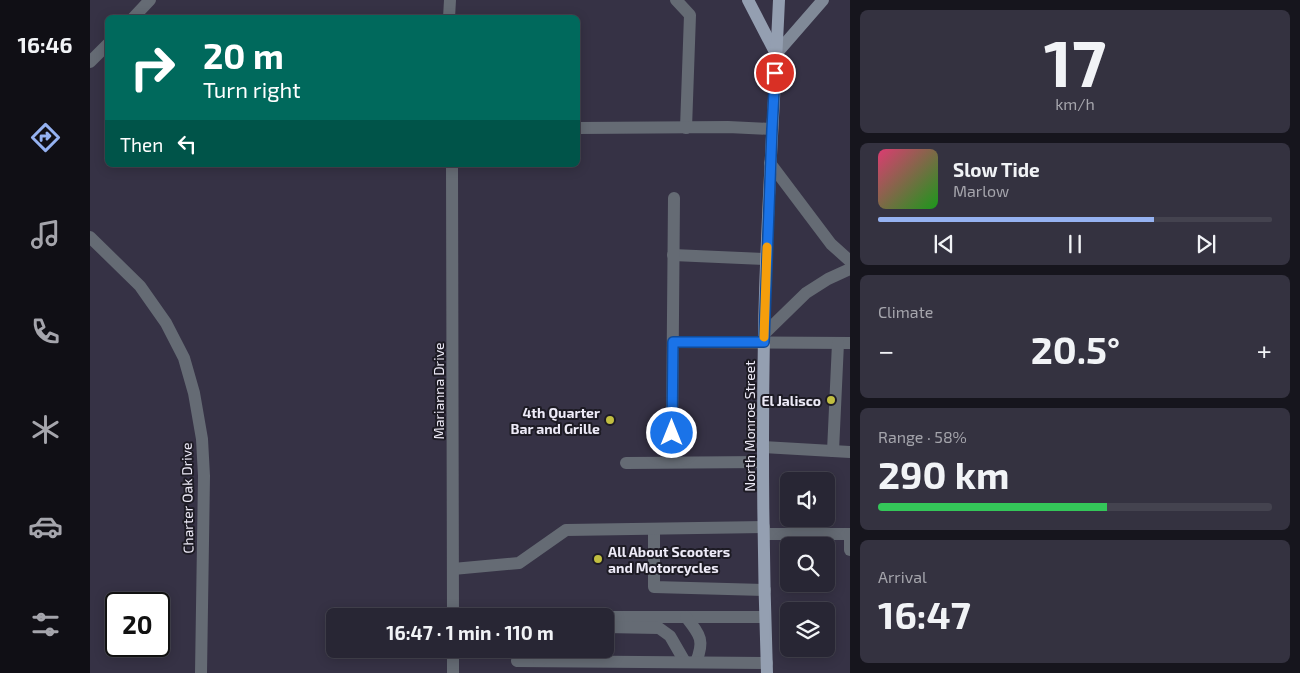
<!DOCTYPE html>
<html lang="en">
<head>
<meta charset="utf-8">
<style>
	body { margin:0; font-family:"Exo 2",sans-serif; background:#343240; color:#f1f3f6; height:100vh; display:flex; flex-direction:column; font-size:19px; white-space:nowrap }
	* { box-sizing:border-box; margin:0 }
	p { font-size:16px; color:#a5a5ac }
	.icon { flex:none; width:28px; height:28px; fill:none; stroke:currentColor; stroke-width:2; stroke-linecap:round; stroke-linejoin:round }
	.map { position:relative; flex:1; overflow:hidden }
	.side { display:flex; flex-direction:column; gap:10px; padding:10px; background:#16151d; width:450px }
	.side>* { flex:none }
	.banner { position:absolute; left:15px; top:15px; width:475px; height:152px; border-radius:8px; box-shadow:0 2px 12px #0003,0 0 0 1px #44434f; background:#00695c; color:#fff; overflow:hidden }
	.tools { position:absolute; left:690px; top:472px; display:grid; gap:10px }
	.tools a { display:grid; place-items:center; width:55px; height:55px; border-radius:8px; background:#282634; box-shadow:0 2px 12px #0003,0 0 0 1px #44434f; font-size:25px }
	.speed { position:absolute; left:15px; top:592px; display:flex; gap:10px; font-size:25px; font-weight:700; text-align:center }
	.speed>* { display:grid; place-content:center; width:65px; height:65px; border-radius:50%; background:#282634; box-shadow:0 2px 12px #0003,0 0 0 1px #44434f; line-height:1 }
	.speed .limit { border:2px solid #111; border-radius:8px; background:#fff; color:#111 }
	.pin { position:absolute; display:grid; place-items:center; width:42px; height:42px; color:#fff; margin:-21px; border:2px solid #fff; border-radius:50%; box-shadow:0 1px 5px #0007 }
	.me { position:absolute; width:55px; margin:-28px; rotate:0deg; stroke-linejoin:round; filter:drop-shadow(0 0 4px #0008) }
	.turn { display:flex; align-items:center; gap:18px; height:105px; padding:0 15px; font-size:22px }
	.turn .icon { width:65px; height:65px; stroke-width:2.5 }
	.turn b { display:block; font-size:35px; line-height:42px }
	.then { display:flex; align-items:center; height:48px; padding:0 15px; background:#0003; gap:10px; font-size:19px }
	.big { font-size:38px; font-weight:700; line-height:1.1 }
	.side .card { flex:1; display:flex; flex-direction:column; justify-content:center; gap:8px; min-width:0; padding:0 18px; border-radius:8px; background:#343240 }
	.side .dial { align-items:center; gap:0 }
	.dial b { font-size:65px; line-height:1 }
	.song { display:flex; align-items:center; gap:15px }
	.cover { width:60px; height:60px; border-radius:8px; background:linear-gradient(135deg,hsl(340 70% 55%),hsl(120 70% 35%)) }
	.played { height:5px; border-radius:2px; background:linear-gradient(90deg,#95b2f1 70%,#44434f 70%) }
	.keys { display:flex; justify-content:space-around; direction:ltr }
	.heat { display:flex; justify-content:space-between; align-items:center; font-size:28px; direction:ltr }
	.charge { height:8px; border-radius:4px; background:linear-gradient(90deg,#34c759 58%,#44434f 0) }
	.trip { position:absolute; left:236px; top:608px; width:288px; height:50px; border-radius:8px; background:#282634; box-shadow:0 2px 12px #0003,0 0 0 1px #44434f; font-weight:700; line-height:50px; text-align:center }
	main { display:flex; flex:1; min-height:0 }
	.dock { display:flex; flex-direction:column; width:90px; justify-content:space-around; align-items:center; background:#100f15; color:#a5a5ac }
	.dock .icon { width:35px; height:35px }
	.dock .selected { color:#95b2f1 }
	.dock b { font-size:22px; color:#f1f3f6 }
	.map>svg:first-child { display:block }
</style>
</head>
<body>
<main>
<nav class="dock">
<b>16:46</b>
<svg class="icon selected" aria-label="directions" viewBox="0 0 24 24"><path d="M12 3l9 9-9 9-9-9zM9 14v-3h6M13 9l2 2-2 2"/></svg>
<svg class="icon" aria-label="music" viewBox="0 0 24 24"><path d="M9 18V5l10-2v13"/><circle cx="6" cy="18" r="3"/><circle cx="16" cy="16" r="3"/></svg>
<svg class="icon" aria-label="phone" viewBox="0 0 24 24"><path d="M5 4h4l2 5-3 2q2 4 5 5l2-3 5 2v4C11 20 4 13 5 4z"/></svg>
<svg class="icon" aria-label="climate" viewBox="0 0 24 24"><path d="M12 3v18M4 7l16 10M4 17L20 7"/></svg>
<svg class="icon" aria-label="car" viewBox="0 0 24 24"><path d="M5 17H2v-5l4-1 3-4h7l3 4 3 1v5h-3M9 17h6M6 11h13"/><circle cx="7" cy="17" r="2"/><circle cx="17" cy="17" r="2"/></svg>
<svg class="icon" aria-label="filters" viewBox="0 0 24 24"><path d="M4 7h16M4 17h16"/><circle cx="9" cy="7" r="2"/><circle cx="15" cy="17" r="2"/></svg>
</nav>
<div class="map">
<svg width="760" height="673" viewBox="0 0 760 673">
	<rect width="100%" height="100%" fill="#363245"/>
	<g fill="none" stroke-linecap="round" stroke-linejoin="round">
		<!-- lane -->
		<g stroke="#656b74" stroke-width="12">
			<path d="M 586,0 L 600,15 L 596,128"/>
			<path d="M 488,128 L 638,127 L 682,129"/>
			<path d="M 680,163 L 741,244 L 760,261"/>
			<path d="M 583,255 L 676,259"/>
			<path d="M 674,334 L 716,293 L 738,279 L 760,269"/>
			<path d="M 583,342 L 760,343"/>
			<path d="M 582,433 L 584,198"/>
			<path d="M 673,447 L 760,452"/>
			<path d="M 743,451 L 748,343"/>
			<path d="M 536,463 L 673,462"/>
			<path d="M 564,529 L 564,587 L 675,590"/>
			<path d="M 674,534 L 760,534"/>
			<path d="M 760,534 L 760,550"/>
			<path d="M 363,569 L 429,563 L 476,530 L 674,527"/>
			<path d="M 515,617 L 675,617"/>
			<path d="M 596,617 C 610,635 615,640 606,662"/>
			<path d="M 515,627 L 569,628 L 580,636 L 595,662"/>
			<path d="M 429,649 L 427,661 L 677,663"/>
			<path d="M 449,661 L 465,649"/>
		</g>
		<!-- street -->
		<g stroke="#656b74" stroke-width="12">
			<path d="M 43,18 L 60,0"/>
			<path d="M 359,18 L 360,0"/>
			<path d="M 0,62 L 18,44"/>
			<path d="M 362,165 L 363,616"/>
			<path d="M 0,237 L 50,286 L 76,323 L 94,358 L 104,393 L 112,439 L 114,476 L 111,673"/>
			<path d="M 363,673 L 363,649"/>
		</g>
		<!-- secondary -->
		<path stroke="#808997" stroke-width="12" d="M 686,54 L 733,0"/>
		<!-- primary -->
		<g stroke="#949fb1" stroke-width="12">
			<path d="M 658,0 L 686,54"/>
			<path d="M 677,673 C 673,560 672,446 674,333 C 676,222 684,111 689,0"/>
		</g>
	</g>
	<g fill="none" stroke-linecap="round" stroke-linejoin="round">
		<defs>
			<path id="route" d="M 582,433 L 583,342 L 674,342 L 682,129 L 685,73"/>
		</defs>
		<!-- route casing -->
		<use href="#route" stroke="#114b97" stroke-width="12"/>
		<!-- route -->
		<use href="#route" stroke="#1a73e8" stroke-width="9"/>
		<!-- slow -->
		<path stroke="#f59e0b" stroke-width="9" d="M 674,337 L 677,247"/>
	</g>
	<!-- markers -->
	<g fill="#c1be40" stroke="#1d1b24" stroke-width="2">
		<circle cx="741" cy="400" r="5"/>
		<circle cx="520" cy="420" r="5"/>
		<circle cx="508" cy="559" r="5"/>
	</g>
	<g text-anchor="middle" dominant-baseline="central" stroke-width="4" stroke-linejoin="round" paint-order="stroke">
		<!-- street labels -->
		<g font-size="14" fill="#edeaf7" stroke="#1d1b24">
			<text transform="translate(348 391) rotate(-90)">Marianna Drive</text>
			<text transform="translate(659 426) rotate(-90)">North Monroe Street</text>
			<text transform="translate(97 498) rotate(-91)">Charter Oak Drive</text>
		</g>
		<!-- poi labels -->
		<g font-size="14" font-weight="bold" fill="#edeaf7" stroke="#1d1b24" text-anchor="end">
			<text x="731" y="400">El Jalisco</text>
			<text x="510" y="412">4th Quarter<tspan x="510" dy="16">Bar and Grille</tspan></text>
			<text x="518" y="551" text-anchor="start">All About Scooters<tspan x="518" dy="16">and Motorcycles</tspan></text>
		</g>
	</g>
</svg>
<div class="tools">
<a><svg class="icon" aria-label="sound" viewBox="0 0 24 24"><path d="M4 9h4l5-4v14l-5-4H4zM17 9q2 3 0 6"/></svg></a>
<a><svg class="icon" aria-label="search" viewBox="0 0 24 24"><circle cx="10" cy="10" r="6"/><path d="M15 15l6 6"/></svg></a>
<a><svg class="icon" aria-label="layers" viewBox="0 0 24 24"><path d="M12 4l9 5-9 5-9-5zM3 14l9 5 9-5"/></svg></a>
</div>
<div class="speed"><div class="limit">20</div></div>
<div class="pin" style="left:685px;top:73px;background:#d93025"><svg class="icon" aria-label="arrive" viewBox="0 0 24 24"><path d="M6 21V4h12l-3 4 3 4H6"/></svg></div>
<svg class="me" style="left:582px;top:433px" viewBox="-20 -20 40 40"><circle r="17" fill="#1a73e8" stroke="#fff" stroke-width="3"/><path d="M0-11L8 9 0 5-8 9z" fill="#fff"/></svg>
<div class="trip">16:47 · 1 min · 110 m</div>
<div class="banner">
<div class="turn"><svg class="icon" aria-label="right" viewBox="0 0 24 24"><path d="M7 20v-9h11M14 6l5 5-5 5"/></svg><div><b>20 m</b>Turn right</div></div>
<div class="then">Then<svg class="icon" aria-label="left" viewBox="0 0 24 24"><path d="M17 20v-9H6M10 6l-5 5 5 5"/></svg></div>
</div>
</div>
<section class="side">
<div class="card dial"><b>17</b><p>km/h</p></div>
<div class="card">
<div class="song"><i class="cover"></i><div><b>Slow Tide</b><p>Marlow</p></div></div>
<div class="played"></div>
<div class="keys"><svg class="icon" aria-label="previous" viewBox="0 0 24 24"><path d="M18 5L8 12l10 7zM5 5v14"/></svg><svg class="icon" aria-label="pause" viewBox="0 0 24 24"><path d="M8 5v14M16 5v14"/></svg><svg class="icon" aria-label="next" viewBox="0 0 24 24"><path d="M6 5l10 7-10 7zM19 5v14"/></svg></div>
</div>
<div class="card"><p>Climate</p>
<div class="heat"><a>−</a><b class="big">20.5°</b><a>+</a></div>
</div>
<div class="card"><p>Range · 58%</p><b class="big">290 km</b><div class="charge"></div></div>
<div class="card"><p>Arrival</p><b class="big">16:47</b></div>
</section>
</main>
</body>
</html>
